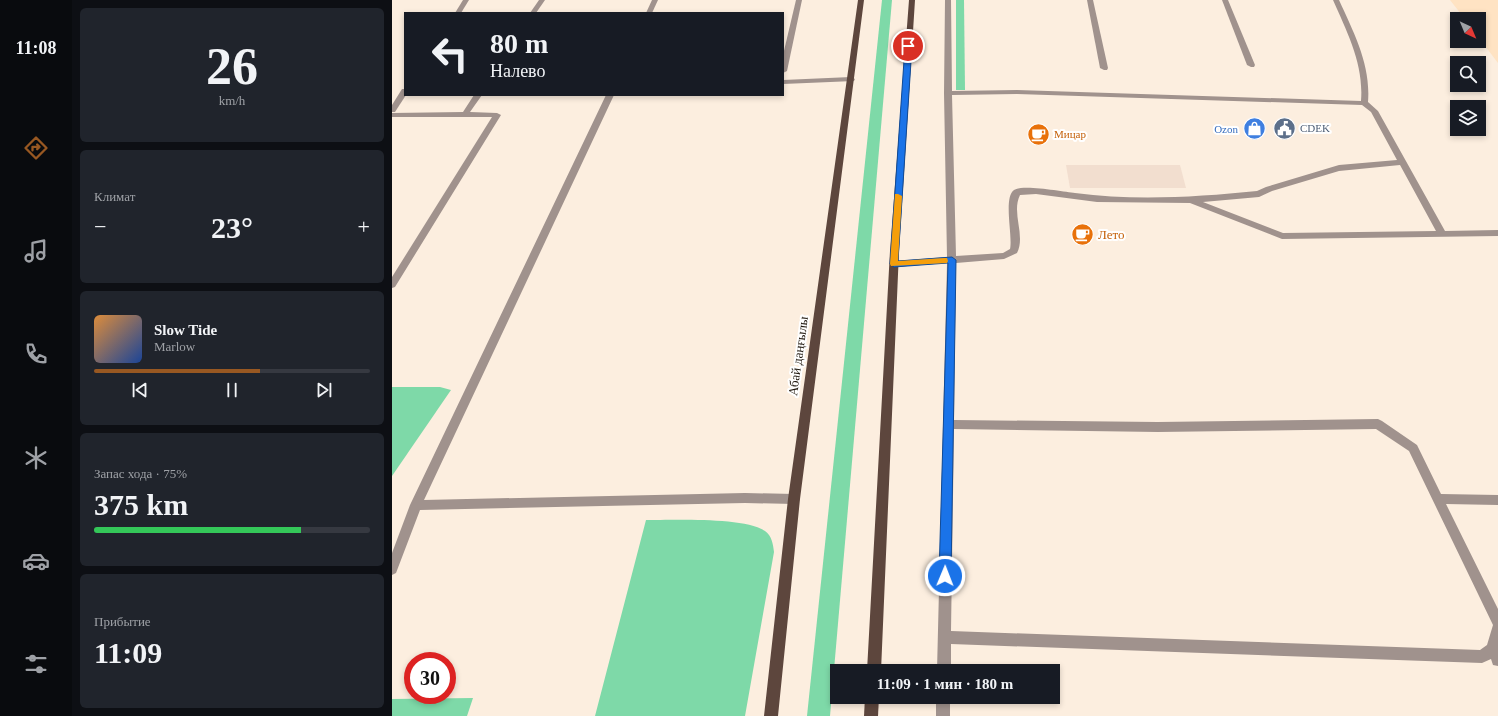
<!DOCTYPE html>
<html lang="ru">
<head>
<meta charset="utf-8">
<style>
	body { margin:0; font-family:Georgia,serif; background:#20242c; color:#f1f3f6; height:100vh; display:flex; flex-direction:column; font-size:15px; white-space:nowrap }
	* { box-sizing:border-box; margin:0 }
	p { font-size:13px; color:#9ea1a6 }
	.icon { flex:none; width:22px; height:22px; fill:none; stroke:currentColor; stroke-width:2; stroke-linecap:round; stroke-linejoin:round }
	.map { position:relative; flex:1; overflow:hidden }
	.drawer { display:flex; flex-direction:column; gap:8px; padding:8px; background:#0d0f14; width:320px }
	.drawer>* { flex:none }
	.top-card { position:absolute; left:12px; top:12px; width:380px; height:84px; border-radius:0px; box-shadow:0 2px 6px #0003; background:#171b24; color:#f1f3f6; overflow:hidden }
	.needle { width:26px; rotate:136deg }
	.buttons { position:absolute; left:1058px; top:12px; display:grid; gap:8px }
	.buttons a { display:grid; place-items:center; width:36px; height:36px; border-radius:0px; background:#171b24; box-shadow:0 2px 6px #0003; font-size:20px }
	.speed { position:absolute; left:12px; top:652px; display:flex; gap:8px; font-size:20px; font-weight:700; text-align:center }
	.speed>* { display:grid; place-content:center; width:52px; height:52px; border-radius:50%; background:#171b24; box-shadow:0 2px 6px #0003; line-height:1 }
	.speed .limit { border:6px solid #d22; background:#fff; color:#111 }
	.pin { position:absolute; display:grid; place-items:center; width:34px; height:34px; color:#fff; margin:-17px; border:2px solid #fff; border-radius:50%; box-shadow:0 1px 4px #0007 }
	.me { position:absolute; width:44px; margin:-22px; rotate:1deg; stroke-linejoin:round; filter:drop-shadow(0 0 3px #0008) }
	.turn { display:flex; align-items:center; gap:14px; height:84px; padding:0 20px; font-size:18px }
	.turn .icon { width:52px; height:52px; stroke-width:2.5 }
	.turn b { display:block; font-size:28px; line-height:34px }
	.big { font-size:30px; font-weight:600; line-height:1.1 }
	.drawer .widget { flex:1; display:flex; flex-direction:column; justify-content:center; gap:6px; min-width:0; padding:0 14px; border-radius:6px; background:#20242c }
	.drawer .dial { align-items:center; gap:0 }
	.dial b { font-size:52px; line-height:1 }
	.song { display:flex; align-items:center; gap:12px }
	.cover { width:48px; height:48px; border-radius:6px; background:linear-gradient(135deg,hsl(30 70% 55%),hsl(220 70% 35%)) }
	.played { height:4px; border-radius:2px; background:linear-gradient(90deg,#985822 60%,#363941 60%) }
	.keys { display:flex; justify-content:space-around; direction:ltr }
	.heat { display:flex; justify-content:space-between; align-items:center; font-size:22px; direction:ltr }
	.charge { height:6px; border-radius:3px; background:linear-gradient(90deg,#34c759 75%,#363941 0) }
	.trip { position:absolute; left:438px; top:664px; width:230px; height:40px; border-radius:0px; background:#171b24; box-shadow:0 2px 6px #0003; font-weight:600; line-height:40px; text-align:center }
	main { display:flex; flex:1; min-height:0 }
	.menu { display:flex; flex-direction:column; width:72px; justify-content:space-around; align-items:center; background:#090b0e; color:#9ea1a6 }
	.menu .icon { width:28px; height:28px }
	.menu .selected { color:#985822 }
	.menu b { font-size:18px; color:#f1f3f6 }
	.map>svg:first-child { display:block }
</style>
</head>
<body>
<main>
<nav class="menu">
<b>11:08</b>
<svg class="icon selected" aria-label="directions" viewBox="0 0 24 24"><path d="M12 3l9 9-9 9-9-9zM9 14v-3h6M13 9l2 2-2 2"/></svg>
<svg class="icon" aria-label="music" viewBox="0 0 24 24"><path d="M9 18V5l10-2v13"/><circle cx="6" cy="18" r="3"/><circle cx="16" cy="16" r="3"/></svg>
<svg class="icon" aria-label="phone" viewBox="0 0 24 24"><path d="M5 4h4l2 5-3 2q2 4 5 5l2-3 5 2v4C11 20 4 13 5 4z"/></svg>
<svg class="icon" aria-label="climate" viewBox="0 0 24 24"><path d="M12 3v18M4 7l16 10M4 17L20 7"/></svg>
<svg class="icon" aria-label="car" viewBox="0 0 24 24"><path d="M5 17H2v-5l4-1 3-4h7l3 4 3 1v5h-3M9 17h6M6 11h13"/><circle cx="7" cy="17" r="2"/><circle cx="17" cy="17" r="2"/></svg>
<svg class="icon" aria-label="filters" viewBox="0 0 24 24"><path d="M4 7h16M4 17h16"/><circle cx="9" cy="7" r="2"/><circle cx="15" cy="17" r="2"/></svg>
</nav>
<section class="drawer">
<div class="widget dial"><b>26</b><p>km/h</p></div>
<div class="widget"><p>Климат</p>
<div class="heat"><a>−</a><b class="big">23°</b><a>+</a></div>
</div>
<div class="widget">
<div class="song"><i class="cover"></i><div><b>Slow Tide</b><p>Marlow</p></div></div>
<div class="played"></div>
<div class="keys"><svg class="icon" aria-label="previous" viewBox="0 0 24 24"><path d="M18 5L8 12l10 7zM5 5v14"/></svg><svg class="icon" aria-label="pause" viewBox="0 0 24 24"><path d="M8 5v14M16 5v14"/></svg><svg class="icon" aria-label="next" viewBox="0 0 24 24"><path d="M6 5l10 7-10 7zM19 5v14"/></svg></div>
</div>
<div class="widget"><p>Запас хода · 75%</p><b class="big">375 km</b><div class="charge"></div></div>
<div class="widget"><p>Прибытие</p><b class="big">11:09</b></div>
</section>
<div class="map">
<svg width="1106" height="716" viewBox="0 0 1106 716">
	<rect width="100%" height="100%" fill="#fceedf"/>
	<!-- commercial -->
	<path fill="#f2decf" d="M 674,165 L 788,165 L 794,188 L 678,188 Z"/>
	<!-- built -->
	<path fill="#ffe3c3" d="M 1058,0 L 1106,0 L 1106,63 L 1087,38 L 1087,19 L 1073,19 Z"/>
	<!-- green -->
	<g fill="#7ed9a8">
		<path d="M 490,0 L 500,0 L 438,716 L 415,716 Z"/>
		<path d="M 564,0 L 572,0 L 573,90 L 564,90 Z"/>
		<path d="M 0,387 L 48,387 L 59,390 L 0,476 Z"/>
		<path d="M 254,520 C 280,520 354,517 373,531 C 380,536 381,544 382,552 L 353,716 L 203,716 Z"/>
		<path d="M 81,698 L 75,716 L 0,716 L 0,699 Z"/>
	</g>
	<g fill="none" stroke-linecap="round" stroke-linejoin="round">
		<!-- minor -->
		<g fill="#a0928d" fill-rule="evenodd">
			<path d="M 71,0 L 77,0 L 69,13 L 63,13 Z"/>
			<path d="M 147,0 L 153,0 L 144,13 L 138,13 Z"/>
			<path d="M 260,0 L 266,0 L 260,13 L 254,13 Z"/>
			<path d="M 404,0 L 410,0 L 395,71 L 391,73 L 391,55 Z"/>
			<path d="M 553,0 L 559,0 L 560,91 L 625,90 L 969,101 C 972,64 955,32 941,0 L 947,0 C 962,33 979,65 976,102 L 986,111 L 1053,231 L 1106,230 L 1106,236 L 890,239 L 798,203 L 705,202 L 644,194 L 628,195 C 619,213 634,235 625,253 L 612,259 L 564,263 L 562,420 L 766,422 L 986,419 L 990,421 L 1025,445 L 1049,494 L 1106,495 L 1106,505 L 1054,504 L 1106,609 L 1106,666 L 1101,665 L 1099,659 L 1090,663 L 559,644 L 559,671 L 545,671 L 555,263 L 502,267 L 497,264 L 502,261 L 555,257 L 552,93 ZM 625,94 L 970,105 L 979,112 L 1005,160 L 947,165 L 874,187 L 865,191 C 805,197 743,201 683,193 C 672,192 631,184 622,190 C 611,198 621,236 618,249 L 611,253 L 564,256 L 560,95 ZM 1008,165 L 1044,231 L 891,233 L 811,202 L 867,197 L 880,191 L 947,171 ZM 562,429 L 766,432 L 984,429 L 1017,451 L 1101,625 L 1095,645 L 1088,650 L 559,631 Z"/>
			<path d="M 695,0 L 701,0 L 716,68 L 715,70 L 712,70 L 708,68 Z"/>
			<path d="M 830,0 L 836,0 L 863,65 L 862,67 L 859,67 L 855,65 Z"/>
			<path d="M 459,77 L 463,79 L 462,81 L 391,84 L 391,80 Z"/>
			<path d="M 10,89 L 13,89 L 14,95 L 3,112 L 0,112 L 0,105 Z"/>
			<path d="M 82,95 L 90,95 L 78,112 L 105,113 L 109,115 L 3,287 L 0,288 L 0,277 L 100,117 L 0,117 L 0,113 L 71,112 Z"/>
			<path d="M 214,95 L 222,95 L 32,500 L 353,493 L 402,494 L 406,495 L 408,499 L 406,503 L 402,504 L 353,503 L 28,510 L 4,573 L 0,575 L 0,553 L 18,505 Z"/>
			<rect x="544" y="697" width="14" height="19"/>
		</g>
		<!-- major -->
		<g fill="#5d463d" fill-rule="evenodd">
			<path d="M 466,0 L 472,0 L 408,499 L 386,716 L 372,716 L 396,499 Z"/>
			<path d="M 517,0 L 523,0 L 507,251 L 489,671 L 475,671 L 498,251 Z"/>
			<path d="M 473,697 L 487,697 L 486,716 L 472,716 Z"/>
		</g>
	</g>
	<!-- route -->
	<path fill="#1a73e8" stroke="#114b97" d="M 516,44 L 520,46 L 506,261 L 560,257 L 564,260 L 559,576 L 557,580 L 553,581 L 549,580 L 547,576 L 556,263 L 502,267 L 498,264 L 513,46 Z"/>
	<!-- slow -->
	<path fill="#f59e0b" d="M 503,194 L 506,194 L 510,196 L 506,261 L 552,258 L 555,258 L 556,261 L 555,263 L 499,266 L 498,264 Z"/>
	<!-- icons -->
	<defs>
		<symbol id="civic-disc" viewBox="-11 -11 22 22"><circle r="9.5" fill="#5c6f8a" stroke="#fff"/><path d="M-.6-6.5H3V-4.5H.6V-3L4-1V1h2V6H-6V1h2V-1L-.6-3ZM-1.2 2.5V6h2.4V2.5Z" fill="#fff"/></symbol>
		<symbol id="shop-disc" viewBox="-11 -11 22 22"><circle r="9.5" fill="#3f7fe0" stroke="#fff"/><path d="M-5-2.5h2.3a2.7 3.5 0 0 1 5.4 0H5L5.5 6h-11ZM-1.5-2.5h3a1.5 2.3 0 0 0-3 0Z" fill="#fff"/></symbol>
		<symbol id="cafe-disc" viewBox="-11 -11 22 22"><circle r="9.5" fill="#e8710a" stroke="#fff"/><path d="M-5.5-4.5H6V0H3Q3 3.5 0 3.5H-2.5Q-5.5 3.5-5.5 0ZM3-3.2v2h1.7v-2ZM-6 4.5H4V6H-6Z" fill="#fff"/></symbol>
	</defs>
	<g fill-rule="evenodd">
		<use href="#civic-disc" x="880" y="116" width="25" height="25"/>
		<use href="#shop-disc" x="850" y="116" width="25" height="25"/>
		<use href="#cafe-disc" x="634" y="122" width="25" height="25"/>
		<use href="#cafe-disc" x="678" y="222" width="25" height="25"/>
	</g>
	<g text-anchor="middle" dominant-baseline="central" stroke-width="4" stroke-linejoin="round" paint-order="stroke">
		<!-- far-service labels -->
		<g font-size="11" fill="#4e5e75" stroke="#fff" text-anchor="start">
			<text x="908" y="128">CDEK</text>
		</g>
		<!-- far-shop labels -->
		<g font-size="11" fill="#366cbe" stroke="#fff" text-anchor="end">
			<text x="846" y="129">Ozon</text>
		</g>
		<!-- far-food labels -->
		<g font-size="11" fill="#c56008" stroke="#fff" text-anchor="start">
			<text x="662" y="134">Мицар</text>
		</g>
		<!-- food labels -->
		<g font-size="13" fill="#c56008" stroke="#fff" text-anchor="start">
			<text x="706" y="234">Лето</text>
		</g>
		<!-- street labels -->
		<g font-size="13" fill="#1f170e" stroke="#fff">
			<text transform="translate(406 356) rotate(-82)">Абай даңғылы</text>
		</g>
	</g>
</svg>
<div class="buttons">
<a><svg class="needle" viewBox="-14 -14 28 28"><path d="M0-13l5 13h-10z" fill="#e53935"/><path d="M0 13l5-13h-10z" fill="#9ea1a6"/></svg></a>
<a><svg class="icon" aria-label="search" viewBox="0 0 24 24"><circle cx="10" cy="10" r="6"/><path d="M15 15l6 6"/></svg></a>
<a><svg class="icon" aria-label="layers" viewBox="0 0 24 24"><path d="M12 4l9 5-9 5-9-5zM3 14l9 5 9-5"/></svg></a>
</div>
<div class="speed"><div class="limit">30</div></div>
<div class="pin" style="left:516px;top:46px;background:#d93025"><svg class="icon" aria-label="arrive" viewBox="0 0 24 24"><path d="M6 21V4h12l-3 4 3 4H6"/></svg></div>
<svg class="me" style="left:553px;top:576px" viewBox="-20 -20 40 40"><circle r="17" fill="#1a73e8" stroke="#fff" stroke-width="3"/><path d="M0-11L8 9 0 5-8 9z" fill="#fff"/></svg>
<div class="trip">11:09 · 1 мин · 180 m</div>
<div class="top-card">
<div class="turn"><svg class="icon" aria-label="left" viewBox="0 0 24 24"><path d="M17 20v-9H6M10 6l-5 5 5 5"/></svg><div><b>80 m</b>Налево</div></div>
</div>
</div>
</main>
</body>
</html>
